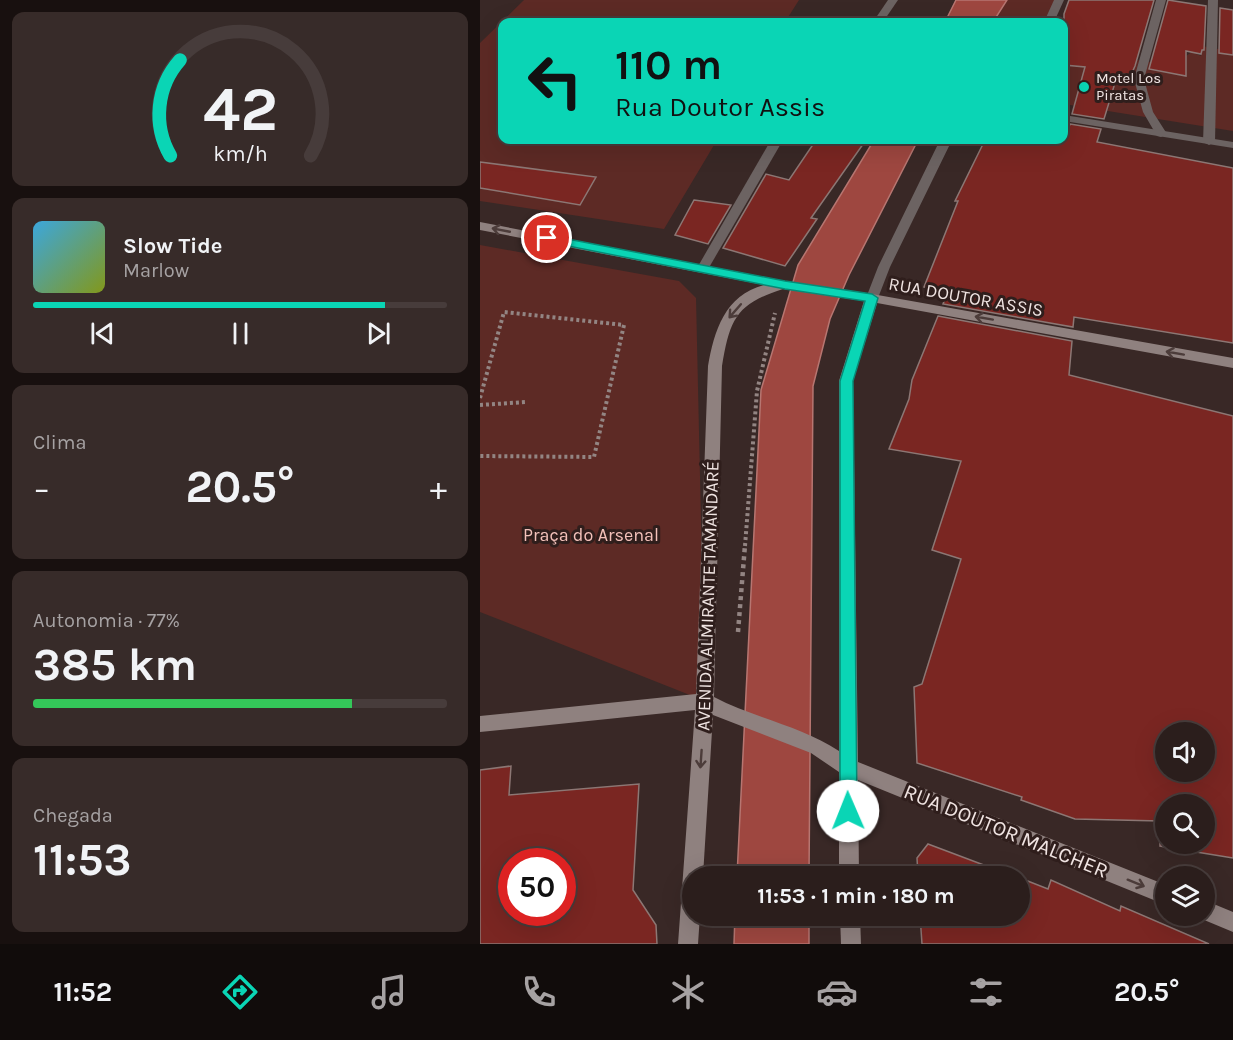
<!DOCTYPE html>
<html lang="pt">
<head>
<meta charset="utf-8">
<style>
	body { margin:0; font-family:Karla,sans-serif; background:#372b29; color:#f1f3f6; height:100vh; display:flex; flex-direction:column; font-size:22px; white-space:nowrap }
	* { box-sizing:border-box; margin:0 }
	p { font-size:20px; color:#a6a2a3 }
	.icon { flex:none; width:33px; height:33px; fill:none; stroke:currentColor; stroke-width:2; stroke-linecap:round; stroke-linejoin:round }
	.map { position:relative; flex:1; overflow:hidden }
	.panel { display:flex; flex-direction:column; gap:12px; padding:12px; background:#18100f; width:480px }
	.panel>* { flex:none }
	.guide { position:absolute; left:18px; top:18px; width:570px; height:126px; border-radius:12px; box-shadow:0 6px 24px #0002,0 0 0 2px #473c3b; background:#0ad5b5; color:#111; overflow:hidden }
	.fabs { position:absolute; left:675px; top:722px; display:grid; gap:12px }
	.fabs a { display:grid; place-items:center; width:60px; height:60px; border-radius:50%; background:#2b1e1c; box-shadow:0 6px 24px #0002,0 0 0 2px #473c3b; font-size:30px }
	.speed { position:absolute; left:18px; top:848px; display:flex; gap:12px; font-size:30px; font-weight:700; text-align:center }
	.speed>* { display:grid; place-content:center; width:78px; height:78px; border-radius:50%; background:#2b1e1c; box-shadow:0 6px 24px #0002,0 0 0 2px #473c3b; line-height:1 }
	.speed .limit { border:9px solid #d22; background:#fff; color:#111 }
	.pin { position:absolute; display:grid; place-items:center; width:51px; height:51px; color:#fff; margin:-26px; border:3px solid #fff; border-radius:50%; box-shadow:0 2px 6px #0007 }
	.me { position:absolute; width:66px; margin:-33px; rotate:359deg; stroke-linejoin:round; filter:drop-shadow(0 0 4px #0008) }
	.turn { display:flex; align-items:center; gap:21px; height:126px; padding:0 18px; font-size:27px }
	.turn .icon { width:78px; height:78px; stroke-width:2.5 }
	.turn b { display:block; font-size:42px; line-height:51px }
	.big { font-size:45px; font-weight:700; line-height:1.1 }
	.panel .widget { flex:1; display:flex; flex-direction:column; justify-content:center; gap:9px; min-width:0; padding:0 21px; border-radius:12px; background:#372b29 }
	.panel .dial { align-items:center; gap:0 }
	.dial svg { height:156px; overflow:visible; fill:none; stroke:#473c3b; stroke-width:7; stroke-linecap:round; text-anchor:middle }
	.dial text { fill:#f1f3f6; stroke:none }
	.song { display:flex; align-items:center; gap:18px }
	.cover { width:72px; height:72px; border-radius:9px; background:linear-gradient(135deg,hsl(200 70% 55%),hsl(70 70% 35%)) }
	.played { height:6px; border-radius:3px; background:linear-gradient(90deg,#0ad5b5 85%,#473c3b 85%) }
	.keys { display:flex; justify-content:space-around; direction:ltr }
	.heat { display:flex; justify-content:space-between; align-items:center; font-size:33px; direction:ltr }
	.charge { height:9px; border-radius:4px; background:linear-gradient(90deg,#34c759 77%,#473c3b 0) }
	.trip { position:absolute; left:202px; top:866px; width:348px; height:60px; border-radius:30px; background:#2b1e1c; box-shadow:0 6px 24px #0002,0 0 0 2px #473c3b; font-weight:700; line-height:60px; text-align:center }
	.tab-bar { display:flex; height:96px; justify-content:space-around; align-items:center; background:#110c0b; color:#a6a2a3 }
	.tab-bar .icon { width:42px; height:42px }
	.tab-bar .current { color:#0ad5b5 }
	.tab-bar b { font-size:27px; color:#f1f3f6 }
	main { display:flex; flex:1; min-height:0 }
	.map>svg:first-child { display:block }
</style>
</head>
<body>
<main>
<section class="panel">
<div class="widget dial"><svg viewBox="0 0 100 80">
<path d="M14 69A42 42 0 1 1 86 69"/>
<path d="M14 69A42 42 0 0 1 19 20" stroke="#0ad5b5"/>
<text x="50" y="56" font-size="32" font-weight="700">42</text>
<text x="50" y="72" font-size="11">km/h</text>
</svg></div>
<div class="widget">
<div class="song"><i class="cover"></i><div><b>Slow Tide</b><p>Marlow</p></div></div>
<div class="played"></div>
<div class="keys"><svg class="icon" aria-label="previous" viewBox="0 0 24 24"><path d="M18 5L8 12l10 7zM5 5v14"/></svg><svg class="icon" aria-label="pause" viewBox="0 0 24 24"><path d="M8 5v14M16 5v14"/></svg><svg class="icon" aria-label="next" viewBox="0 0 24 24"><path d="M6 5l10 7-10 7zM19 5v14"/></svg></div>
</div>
<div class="widget"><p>Clima</p>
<div class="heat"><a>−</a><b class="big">20.5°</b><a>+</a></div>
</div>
<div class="widget"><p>Autonomia · 77%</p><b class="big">385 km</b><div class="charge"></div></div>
<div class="widget"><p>Chegada</p><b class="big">11:53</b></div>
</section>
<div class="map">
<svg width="753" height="944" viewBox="0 0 753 944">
	<rect width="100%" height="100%" fill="#392826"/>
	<!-- green -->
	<g fill="#5d2a25">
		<path d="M 44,0 L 319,0 L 305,22 L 22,22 L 22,140 L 237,140 L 184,229 L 0,201 L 0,43 Z"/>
		<path d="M 527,0 L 583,0 L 573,22 L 513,22 Z"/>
		<path d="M 722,46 L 749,51 L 749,55 L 753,55 L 753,131 L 584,104 L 584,50 L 671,62 L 697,62 L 712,52 L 721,56 Z"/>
		<path d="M 0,245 L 199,281 L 216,298 L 225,701 L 0,612 Z"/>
	</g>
	<!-- water -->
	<g fill="#9e4740" stroke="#b77671" stroke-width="1.5">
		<path d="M 476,0 L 527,0 L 513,22 L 465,22 Z"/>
		<path d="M 394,140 L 438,140 L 369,275 L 350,319 L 333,386 L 329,876 L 257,876 L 281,390 L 318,265 Z"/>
		<path d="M 255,915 L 329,915 L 329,944 L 254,944 Z"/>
	</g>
	<!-- building -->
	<g fill="#7a2622" stroke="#8c7774" stroke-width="1.5" fill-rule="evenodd">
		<path d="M 589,0 L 674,0 L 655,66 L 651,75 L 638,73 L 624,119 L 592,114 L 605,67 L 584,65 L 584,14 Z"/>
		<path d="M 688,0 L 726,6 L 724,50 L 722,50 L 721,54 L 706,51 L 706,76 L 669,69 Z"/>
		<path d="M 740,8 L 753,10 L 753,55 L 739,53 Z"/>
		<path d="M 590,124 L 621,129 L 617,142 L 753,168 L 753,343 L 594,317 L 593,327 L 463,304 L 468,292 L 444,287 L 478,201 L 475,201 L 505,140 L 585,140 Z"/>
		<path d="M 336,140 L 386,140 L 331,218 L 337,219 L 305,266 L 243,248 L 286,174 L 309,180 Z"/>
		<path d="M 0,162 L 116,177 L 100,205 L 0,188 Z"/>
		<path d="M 214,200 L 251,205 L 228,244 L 195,235 Z"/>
		<path d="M 458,316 L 592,341 L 589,375 L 753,416 L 753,858 L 680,846 L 680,821 L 595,819 L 541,800 L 542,797 L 437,763 L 434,687 L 442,684 L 481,559 L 452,550 L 481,461 L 409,449 L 429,399 L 432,380 ZM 686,732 L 724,732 L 724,771 L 686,771 ZM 686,804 L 724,804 L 724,843 L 686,843 Z"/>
		<path d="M 31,766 L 29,795 L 159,784 L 153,890 L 176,925 L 177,944 L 0,944 L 0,770 ZM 32,861 L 82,861 L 82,912 L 32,912 Z"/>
		<path d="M 448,844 L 533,876 L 438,876 L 437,858 Z"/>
		<path d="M 540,878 L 568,889 L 571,880 L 640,911 L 641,906 L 729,944 L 442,944 L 440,915 L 540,915 Z"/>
	</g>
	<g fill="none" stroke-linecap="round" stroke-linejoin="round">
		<!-- path-far1 -->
		<g stroke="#938583" stroke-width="4" stroke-dasharray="3 3" stroke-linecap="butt">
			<path d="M 0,398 L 24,312 L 144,325 L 114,457 L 0,456"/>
			<path d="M 0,405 L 46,402"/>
			<path d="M 265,546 L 277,391 L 295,313"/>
		</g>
		<!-- path -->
		<path stroke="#938583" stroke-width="4.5" stroke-dasharray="4 4" stroke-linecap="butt" d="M 258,632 L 265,545"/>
		<!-- lane -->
		<g fill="#6c6362" fill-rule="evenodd">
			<path d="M 408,0 L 418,0 L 403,22 L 393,22 Z"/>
			<path d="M 574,0 L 584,0 L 574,22 L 564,22 Z"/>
			<path d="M 676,0 L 686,0 L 664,79 L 673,112 L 687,134 L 681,137 L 677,136 L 663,112 L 654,79 Z"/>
			<path d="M 728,0 L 738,0 L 735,142 L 729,145 L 723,142 Z"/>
			<path d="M 291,140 L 303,140 L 227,271 L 219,271 L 217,268 Z"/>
		</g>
		<!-- street -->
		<g fill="#6c6362" fill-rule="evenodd">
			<path d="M 584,115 L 753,142 L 753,148 L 584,121 Z"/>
			<path d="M 460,140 L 472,140 L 410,267 L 398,298 L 397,301 L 387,301 L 386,298 L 398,267 Z"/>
		</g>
		<!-- secondary -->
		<g fill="#8f817f" fill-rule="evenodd">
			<path d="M 0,222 L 305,281 L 392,294 L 753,358 L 753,368 L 397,303 L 373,381 L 378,762 L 686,885 L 686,905 L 378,780 L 379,876 L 359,876 L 359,772 L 331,753 L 233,715 L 223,876 L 213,876 L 213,915 L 220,915 L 218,944 L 198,944 L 215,710 L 0,732 L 0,716 L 216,694 L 228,366 C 234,331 245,295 284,285 L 0,230 ZM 303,289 L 384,301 L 359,381 L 359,751 C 321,726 274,718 234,697 L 242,366 C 250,319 256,304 303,289 Z"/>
			<path d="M 724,900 L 753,912 L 753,932 L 717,917 L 716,915 L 724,915 Z"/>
			<path d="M 360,915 L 380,915 L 381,944 L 361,944 Z"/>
		</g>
	</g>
	<!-- one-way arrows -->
	<defs><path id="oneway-shaft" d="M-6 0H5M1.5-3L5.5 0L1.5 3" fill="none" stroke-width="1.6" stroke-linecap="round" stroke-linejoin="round" transform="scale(1.5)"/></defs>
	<g stroke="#4c3c3a">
		<use href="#oneway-shaft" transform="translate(21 230) rotate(-169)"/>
		<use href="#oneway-shaft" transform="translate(255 311) rotate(131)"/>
		<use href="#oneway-shaft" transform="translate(504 318) rotate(-170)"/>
		<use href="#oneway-shaft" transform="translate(695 353) rotate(-170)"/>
		<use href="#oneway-shaft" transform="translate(221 759) rotate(94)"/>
		<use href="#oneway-shaft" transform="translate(656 883) rotate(22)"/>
	</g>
	<!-- route -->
	<path fill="#0ad5b5" stroke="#068a76" stroke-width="1.5" d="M 67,235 L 305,281 L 392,294 L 398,298 L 373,381 L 377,811 L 374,817 L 368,819 L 362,817 L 360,811 L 360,381 L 385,301 L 305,289 L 63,241 L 61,238 Z"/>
	<!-- markers -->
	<circle fill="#0ad5b5" stroke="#2f1e1c" stroke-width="2" cx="604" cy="87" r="6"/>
	<g text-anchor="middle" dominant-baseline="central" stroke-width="6" stroke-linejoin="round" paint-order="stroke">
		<!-- far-poi labels -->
		<g font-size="15" fill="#f0e4e2" stroke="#2f1e1c" text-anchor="start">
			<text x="616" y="78">Motel Los<tspan x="616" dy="17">Piratas</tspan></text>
		</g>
		<!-- street labels -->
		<g font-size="18" fill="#f0e4e2" stroke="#2f1e1c">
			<text transform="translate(486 297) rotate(10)">RUA DOUTOR ASSIS</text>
			<text transform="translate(228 596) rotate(-88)">AVENIDA ALMIRANTE TAMANDARÉ</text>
		</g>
		<!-- park labels -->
		<g font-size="18" fill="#f3c1ba" stroke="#2f1e1c">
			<text x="111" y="535">Praça do Arsenal</text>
		</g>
		<!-- near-street labels -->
		<g font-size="21" fill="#f0e4e2" stroke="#2f1e1c">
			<text transform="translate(526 831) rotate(22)">RUA DOUTOR MALCHER</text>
		</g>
	</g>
</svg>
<div class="fabs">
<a><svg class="icon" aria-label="sound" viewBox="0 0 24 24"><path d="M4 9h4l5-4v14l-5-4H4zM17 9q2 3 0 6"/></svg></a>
<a><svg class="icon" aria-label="search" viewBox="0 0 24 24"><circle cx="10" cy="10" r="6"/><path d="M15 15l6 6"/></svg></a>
<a><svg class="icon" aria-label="layers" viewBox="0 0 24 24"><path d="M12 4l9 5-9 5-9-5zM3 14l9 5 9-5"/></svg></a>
</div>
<div class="speed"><div class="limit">50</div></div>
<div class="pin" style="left:67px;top:238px;background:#d93025"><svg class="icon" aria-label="arrive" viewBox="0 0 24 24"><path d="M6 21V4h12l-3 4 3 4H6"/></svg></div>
<svg class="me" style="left:368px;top:811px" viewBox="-20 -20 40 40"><circle r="19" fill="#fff"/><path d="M0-13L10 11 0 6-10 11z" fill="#0ad5b5"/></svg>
<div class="trip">11:53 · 1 min · 180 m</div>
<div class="guide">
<div class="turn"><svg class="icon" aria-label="left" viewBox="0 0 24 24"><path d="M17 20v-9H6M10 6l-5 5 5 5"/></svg><div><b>110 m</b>Rua Doutor Assis</div></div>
</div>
</div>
</main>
<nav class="tab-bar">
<b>11:52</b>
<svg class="icon current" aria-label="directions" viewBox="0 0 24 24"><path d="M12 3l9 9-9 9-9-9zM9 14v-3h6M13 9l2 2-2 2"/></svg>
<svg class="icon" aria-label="music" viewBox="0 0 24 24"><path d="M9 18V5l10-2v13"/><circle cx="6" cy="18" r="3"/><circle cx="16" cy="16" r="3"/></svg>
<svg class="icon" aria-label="phone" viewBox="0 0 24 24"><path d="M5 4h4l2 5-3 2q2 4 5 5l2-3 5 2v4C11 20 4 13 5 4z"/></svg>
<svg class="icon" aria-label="climate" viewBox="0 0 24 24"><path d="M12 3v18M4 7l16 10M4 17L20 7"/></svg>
<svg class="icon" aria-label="car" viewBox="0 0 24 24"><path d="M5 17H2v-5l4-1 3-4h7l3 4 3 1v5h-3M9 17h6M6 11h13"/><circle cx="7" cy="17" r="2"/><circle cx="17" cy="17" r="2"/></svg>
<svg class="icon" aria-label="filters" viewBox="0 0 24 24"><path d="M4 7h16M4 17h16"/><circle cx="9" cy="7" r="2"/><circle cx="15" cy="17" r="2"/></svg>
<b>20.5°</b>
</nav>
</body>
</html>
